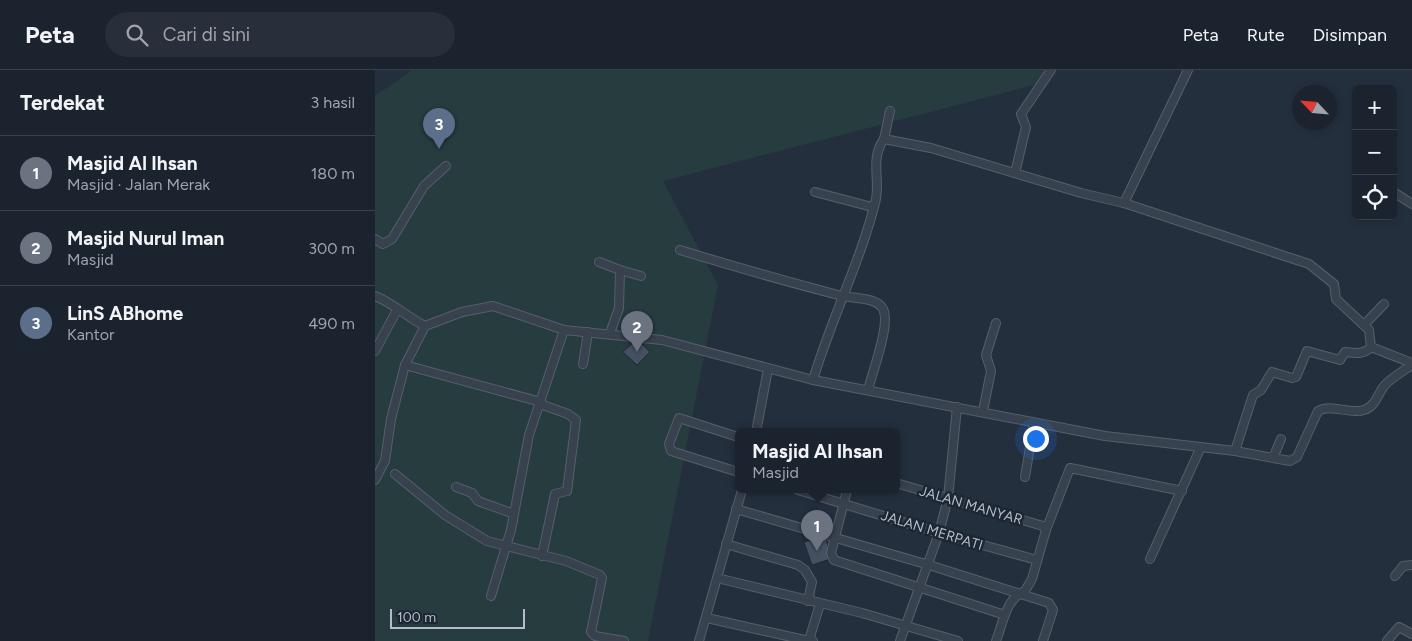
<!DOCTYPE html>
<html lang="id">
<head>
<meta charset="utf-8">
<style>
	body { margin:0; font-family:Figtree,sans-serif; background:#282f3a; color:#f1f3f6 }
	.controls { position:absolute; right:15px; top:15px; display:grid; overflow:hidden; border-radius:8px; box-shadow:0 2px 8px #0003 }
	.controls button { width:45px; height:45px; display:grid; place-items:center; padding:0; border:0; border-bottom:1px solid #39404a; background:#1b232e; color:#f1f3f6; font:25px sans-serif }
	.compass { position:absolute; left:917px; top:15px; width:45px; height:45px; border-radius:50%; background:#1b232e; box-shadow:0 2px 8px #0003; rotate:296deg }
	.scale { position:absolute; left:15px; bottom:12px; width:135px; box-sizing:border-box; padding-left:5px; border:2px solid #b4bcc9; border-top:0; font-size:14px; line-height:18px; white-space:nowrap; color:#b4bcc9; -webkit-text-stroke:4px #1d2633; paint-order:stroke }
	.you { position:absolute; left:660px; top:368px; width:18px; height:18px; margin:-12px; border:4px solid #fff; border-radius:50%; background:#1a73e8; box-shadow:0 0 0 8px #1a73e833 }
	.badge { display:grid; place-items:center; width:32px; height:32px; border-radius:50%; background:#0b8043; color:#fff; font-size:16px; font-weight:700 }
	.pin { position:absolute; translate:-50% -41px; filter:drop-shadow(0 1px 2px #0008) }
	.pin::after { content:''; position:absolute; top:26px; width:18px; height:15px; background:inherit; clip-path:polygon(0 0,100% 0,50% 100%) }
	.popup { position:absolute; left:360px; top:358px; width:165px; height:65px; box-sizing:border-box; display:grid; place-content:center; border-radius:8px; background:#1b232e; filter:drop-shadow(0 1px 4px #0005); font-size:16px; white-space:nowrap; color:#a0a4aa }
	.popup b { font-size:19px; color:#f1f3f6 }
	.popup::after { content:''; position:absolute; left:50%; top:100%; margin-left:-10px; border:10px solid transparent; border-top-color:#1b232e }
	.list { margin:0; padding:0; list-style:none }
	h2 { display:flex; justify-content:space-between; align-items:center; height:65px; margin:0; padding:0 20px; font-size:21px }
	h2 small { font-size:16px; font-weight:400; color:#a0a4aa }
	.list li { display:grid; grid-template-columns:32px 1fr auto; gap:15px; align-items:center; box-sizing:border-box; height:75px; padding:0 20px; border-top:1px solid #39404a }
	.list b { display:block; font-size:19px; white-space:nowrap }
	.list p { margin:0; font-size:16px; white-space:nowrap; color:#a0a4aa }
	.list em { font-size:16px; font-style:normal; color:#a0a4aa }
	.icon { flex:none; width:28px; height:28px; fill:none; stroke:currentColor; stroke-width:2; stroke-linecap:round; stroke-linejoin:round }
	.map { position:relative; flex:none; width:1037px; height:571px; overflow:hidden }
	header { display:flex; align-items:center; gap:30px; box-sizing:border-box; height:70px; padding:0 25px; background:#1b232e; border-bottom:1px solid #39404a }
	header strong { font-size:24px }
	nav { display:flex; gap:28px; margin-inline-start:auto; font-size:18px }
	.search { width:350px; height:45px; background:#282f3a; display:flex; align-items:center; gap:12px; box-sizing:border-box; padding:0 18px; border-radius:28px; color:#a0a4aa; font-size:19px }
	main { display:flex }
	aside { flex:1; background:#1b232e }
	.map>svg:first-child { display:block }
	.green { fill:#263c3f }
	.building { fill:#455162; stroke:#1f2835 }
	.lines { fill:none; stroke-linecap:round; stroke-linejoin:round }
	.minor-casing { stroke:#565f6c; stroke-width:10 }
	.minor { stroke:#38414e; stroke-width:8 }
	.labels { text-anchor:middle; stroke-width:5; stroke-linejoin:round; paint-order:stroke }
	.street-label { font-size:14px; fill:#b4bcc9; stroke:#1d2633 }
</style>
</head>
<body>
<header>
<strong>Peta</strong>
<div class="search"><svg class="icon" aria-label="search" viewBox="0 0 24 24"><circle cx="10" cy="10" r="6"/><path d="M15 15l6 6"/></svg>Cari di sini</div>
<nav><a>Peta</a><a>Rute</a><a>Disimpan</a></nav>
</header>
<main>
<aside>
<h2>Terdekat<small>3 hasil</small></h2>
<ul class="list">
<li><span class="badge" style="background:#6b7280">1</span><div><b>Masjid Al Ihsan</b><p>Masjid · Jalan Merak</p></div><em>180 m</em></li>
<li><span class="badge" style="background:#6b7280">2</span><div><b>Masjid Nurul Iman</b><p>Masjid</p></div><em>300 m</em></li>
<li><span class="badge" style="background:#5c6f8a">3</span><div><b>LinS ABhome</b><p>Kantor</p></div><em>490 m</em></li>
</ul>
</aside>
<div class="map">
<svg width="1037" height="571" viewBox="0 0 1037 571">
	<rect width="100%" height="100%" fill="#242f3e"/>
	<!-- green -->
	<path class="green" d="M37,0h632l-6,14 -375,97 55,104 -70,356h-273v-545z"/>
	<!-- building -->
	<g class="building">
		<path d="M262,269l13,13 -13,13 -14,-13z"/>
		<path d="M447,466l1,4 3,-1 3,11 -2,1 3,8 -18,6 -8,-23z"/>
	</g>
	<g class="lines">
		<!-- minor casing -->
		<g class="minor-casing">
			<g id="minor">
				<path d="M509,69l6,-28"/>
				<path d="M640,103l11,-46 -5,-13 30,-44"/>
				<path d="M440,122l57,15"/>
				<path d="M1020,123l17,11"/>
				<path d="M749,133l64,-133"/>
				<path d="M0,169l8,5 9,-5 32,-53 22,-20"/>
				<path d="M305,180c52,16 105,31 158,45 13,4 38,1 45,14 8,15 -11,64 -15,81"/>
				<path d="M224,192l21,8 -1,38 -9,25"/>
				<path d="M245,200l21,6"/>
				<path d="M0,226c18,7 32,21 50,30"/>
				<path d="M989,255l20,-21"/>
				<path d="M0,281l22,-41"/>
				<path d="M208,294l5,-32"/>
				<path d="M30,295l136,37"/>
				<path d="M438,310c18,-61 48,-119 63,-181 4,-20 -6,-41 8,-60l47,9 150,45 43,10 185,61 25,20 2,15 33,31 2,17 41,16"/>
				<path d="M165,334l28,10 8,6 -9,71 -12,3 -13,62"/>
				<path d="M608,341l8,-40 -5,-16 10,-32"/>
				<path d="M381,362l12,-63"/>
				<path d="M363,367l-59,-19 -10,26 2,7 67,21"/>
				<path d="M860,381l18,-56 8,-5 11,-18 20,6 4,-1 11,-26 33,9 5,-8c10,1 19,3 26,-5"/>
				<path d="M898,388l8,-19"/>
				<path d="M20,404l50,41 42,26 79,20 34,14 2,3 -11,54 4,4 29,5"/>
				<path d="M650,407l9,-54"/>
				<path d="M0,410l10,-19 6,-42 14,-54 20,-39 37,-14 31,-6 71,24 98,10 151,40 292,56 130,15 55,10 7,-4 21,-46c14,-8 31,4 46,-1 11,-3 14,-16 20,-24 7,-8 19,-15 28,-21"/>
				<path d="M521,413l147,43 3,4"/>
				<path d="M81,417l16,6 6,8 36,13"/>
				<path d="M367,420l-25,88 145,35 96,28"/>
				<path d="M423,420l141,43 98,27"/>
				<path d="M472,420l-16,63 3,7 171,55"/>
				<path d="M361,439l193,56 120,38 4,7 -10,31"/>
				<path d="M351,474l72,21 7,5 7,12 -4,19"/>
				<path d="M775,489l50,-110"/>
				<path d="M1020,506l8,-10 9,-1"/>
				<path d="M116,526l20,-66 18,-95 35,-105"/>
				<path d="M332,548l102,23"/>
				<path d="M324,571l18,-63"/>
				<path d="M438,571l-4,-1 11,-36"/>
				<path d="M525,571l39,-108 9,-35 9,-91"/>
				<path d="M621,571c7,-18 10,-43 29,-50l7,-12 14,-49 24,-62 112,23"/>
				<path d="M1012,571l12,-14 13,7"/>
			</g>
		</g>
		<!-- minor -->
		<use href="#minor" class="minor"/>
	</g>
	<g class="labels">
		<!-- street labels -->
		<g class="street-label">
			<text transform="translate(596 435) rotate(16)" y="5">JALAN MANYAR</text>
			<text transform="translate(557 460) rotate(17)" y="5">JALAN MERPATI</text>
		</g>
	</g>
</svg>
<div class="controls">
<button>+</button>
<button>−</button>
<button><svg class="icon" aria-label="locate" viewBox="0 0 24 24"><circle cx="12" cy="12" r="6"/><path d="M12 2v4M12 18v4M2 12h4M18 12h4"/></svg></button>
</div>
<svg class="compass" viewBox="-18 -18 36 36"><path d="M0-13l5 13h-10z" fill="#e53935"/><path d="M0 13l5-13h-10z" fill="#a0a4aa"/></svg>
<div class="scale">100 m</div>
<div class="you"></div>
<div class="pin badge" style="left:442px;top:481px;background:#6b7280">1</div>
<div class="popup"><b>Masjid Al Ihsan</b>Masjid</div>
<div class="pin badge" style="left:262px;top:282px;background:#6b7280">2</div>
<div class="pin badge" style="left:64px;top:79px;background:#5c6f8a">3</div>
</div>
</main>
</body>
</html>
